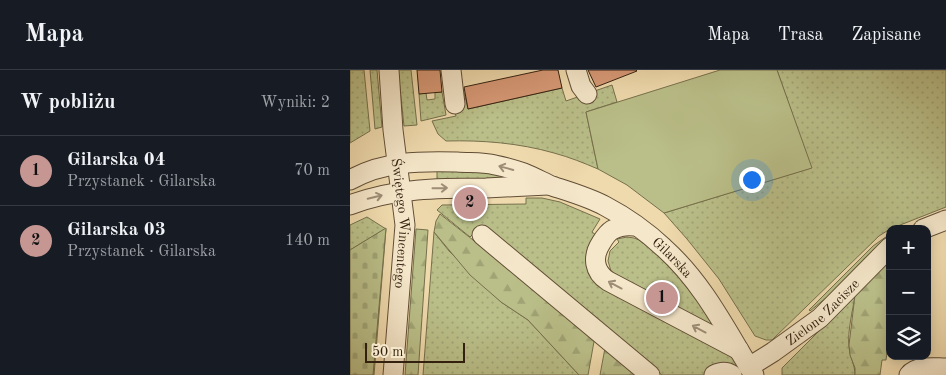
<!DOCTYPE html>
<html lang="pl">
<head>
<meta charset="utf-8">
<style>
	body { margin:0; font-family:"Old Standard TT",serif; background:#242831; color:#f1f3f6 }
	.controls { position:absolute; right:15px; bottom:15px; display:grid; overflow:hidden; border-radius:10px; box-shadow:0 2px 12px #0003 }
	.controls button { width:45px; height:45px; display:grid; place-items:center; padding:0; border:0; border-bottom:1px solid #363941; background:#171b24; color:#f1f3f6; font:25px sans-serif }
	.scale { position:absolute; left:15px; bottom:12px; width:100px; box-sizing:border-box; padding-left:5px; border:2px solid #33200f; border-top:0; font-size:14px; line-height:18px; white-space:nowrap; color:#33200f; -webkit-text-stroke:4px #f5e7ca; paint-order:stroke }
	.you { position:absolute; left:401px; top:109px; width:18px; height:18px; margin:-12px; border:4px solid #fff; border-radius:50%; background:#1a73e8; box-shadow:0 0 0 8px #1a73e833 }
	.badge { display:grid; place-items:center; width:32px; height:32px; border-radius:50%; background:#c59692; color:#111; font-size:16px; font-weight:700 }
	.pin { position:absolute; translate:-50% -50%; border:2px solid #fff; box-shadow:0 1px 5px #0006 }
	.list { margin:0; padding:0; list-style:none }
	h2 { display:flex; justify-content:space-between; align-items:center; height:65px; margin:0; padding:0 20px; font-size:21px }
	h2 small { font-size:16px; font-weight:400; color:#9ea1a6 }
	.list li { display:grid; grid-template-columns:32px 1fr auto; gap:15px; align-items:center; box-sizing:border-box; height:70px; padding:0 20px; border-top:1px solid #363941 }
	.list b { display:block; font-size:19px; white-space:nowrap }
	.list p { margin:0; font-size:16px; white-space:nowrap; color:#9ea1a6 }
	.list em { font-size:16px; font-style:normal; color:#9ea1a6 }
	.icon { flex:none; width:28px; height:28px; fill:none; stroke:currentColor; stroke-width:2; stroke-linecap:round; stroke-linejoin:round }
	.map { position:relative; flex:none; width:596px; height:305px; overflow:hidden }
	header { display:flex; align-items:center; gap:30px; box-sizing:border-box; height:70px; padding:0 25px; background:#171b24; border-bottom:1px solid #363941 }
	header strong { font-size:24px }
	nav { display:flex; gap:28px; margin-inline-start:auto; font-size:18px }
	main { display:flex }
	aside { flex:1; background:#171b24 }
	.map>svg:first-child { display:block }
	.grass { fill:url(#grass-dots); stroke:#76704c }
	.forest { fill:url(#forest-firs); stroke:#76704c }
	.cemetery { fill:url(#cemetery-stones); stroke:#76704c }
	.garden { fill:#babf89; stroke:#76704c }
	.building { fill:#d79976; stroke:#33200f }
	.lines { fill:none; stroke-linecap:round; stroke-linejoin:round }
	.minor-casing { stroke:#624e36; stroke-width:21 }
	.minor { stroke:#f5e7ca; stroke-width:19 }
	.oneway { stroke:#9e8d76 }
	.labels { text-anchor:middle; stroke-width:5; stroke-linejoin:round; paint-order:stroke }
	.street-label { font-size:14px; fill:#33200f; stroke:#f5e7ca }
</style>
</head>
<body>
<header>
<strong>Mapa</strong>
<nav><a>Mapa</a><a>Trasa</a><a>Zapisane</a></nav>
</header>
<main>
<aside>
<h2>W pobliżu<small>Wyniki: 2</small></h2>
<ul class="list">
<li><span class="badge">1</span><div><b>Gilarska 04</b><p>Przystanek · Gilarska</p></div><em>70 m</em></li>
<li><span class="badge">2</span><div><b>Gilarska 03</b><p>Przystanek · Gilarska</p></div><em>140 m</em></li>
</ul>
</aside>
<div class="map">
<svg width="596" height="305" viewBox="0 0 596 305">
	<defs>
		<pattern id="grass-dots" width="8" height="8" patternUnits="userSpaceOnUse" patternTransform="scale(1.25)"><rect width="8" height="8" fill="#babf89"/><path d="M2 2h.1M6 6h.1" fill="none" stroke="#a0a475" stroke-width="1.8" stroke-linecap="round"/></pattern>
		<pattern id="forest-firs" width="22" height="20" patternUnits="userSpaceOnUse" patternTransform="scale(1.25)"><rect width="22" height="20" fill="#babf89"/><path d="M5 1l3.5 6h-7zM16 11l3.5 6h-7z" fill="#a0a475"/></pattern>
		<pattern id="cemetery-stones" width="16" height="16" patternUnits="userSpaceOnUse" patternTransform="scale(1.25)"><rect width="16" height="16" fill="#babf89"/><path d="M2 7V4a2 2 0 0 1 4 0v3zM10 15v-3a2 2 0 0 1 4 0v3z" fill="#a0a475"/></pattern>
	</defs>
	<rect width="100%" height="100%" fill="#efdaad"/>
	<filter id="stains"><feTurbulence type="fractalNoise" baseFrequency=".004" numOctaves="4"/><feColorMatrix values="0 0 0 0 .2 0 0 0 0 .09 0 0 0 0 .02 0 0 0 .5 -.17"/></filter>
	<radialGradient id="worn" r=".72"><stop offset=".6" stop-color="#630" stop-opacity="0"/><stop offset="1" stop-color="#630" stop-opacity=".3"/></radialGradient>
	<!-- grass -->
	<g class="grass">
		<path d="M0,0h14l6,61 -20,12z"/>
		<path d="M20,0h7l5,57 -7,2z"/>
		<path d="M48,0h13l6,55 -13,1z"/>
		<path d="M427,0h169v137l-56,22 -11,7 -107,104h-6l-11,-4 -36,-57 -32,-40 -23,-26 147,-45z"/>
		<path d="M262,15l5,17 -31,10 12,57c-14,-6 -29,-12 -44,-16 -35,-10 -72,-13 -108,-12l-8,-7 -6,-13 24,-5 -1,-3 7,-2 -2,-23h3l5,21 94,-21 4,13z"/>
		<path d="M85,22h7l4,23 -25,6 -2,-27 7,-1 1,7 8,-1z"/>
		<path d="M87,98l35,1 35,8 -2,1 -68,2z"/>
		<path d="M176,128h16l18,4 40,17 -8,13 4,3 11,55 127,68 10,17h-82l-123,-100 -60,-47 -9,9 -33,-27 5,-5 84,-1z"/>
		<path d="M17,147l19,12 -12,146h-1l12,-146 -35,21v-25z"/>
		<path d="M84,162l15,19 52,51 27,18 51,55h-156z"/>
		<path d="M277,167l7,1 5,2c32,23 52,52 74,83l-3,2 -41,-21 3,-5 -13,-6 -2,4 -42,-23 -4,-3 -3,-10 2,-10 9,-9 -2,-3z"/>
		<path d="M505,225c-2,15 -8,37 -6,52 1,10 6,18 6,28h-73v-7z"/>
	</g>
	<!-- forest -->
	<g class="forest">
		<path d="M90,144l155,122 -7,39h-9l-51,-55 -27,-18 -31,-27 -36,-43 2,-11z"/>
		<path d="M66,159l12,1 -10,145h-13z"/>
		<path d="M540,191v70l-4,29h-4l-2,15h-25v-7l-5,-13 -1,-10 6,-50 26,-26z"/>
		<path d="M255,278l34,27h-39z"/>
	</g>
	<!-- cemetery -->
	<path class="cemetery" d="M36,158l-13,147h-23v-125z"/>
	<!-- garden -->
	<g class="garden">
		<path d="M370,0h57l35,98 -148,45 -37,-28 -29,-16 -12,-57z"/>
		<path d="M540,164v6l-58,53 -22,18 -1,-1 64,-64z"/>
	</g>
	<!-- building -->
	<g class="building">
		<path d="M67,0h23l2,22 -23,2z"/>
		<path d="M193,0h15l4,18 -94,21 -4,-22z"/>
		<path d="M238,0h48l1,1 -41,16z"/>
	</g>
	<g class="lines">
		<!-- minor casing -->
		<g class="minor-casing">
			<g id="minor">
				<path id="s1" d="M39,0l4,60 12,95 -12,150"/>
				<path d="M101,0l4,34"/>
				<path d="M226,0l5,16 6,8"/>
				<path id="s2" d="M0,110c34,-19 69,-19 107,-18 13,1 26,0 38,3 10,2 20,5 29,8 10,4 19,9 28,13 18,6 36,11 53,20 21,11 42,26 59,42 40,36 62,82 90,127"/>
				<path d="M0,135c44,-17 89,-17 136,-17 21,-1 41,-2 62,-3"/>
				<path d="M285,156c-8,-1 -16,0 -23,4 -5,3 -8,8 -11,13 -9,14 -7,29 7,38l131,69"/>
				<path d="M573,159l23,-9"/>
				<path d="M132,165l168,140"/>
				<path id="s3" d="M399,297l24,-15 47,-34 70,-71"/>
				<path d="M364,305c6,-3 12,-4 18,0"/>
				<path d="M559,305c8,-10 25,-7 37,-7"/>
			</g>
		</g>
		<!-- minor -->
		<use href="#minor" class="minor"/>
	</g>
	<!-- one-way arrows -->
	<defs><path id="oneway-shaft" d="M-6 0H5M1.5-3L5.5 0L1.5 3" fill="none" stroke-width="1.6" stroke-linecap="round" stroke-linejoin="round" transform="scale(1.25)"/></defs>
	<g class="oneway">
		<use href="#oneway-shaft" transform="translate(156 98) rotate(-165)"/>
		<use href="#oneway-shaft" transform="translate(90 118) rotate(-1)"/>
		<use href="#oneway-shaft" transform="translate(25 127) rotate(-13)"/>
		<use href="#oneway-shaft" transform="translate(265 215) rotate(-152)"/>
		<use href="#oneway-shaft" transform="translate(349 259) rotate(-152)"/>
	</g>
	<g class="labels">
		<!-- street labels -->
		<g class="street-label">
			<text dy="5" stroke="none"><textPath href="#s1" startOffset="154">Świętego Wincentego</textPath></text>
			<text dy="5" stroke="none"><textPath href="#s2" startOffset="351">Gilarska</textPath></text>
			<text dy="5" stroke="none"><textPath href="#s3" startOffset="92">Zielone Zacisze</textPath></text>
		</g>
	</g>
	<rect width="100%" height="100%" filter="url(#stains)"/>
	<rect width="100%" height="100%" fill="url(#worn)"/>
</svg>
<div class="controls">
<button>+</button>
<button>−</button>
<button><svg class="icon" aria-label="layers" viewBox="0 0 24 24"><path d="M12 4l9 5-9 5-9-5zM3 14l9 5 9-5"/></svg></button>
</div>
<div class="scale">50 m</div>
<div class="you"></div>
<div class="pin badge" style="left:312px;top:228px">1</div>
<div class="pin badge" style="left:120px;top:133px">2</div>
</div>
</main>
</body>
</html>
